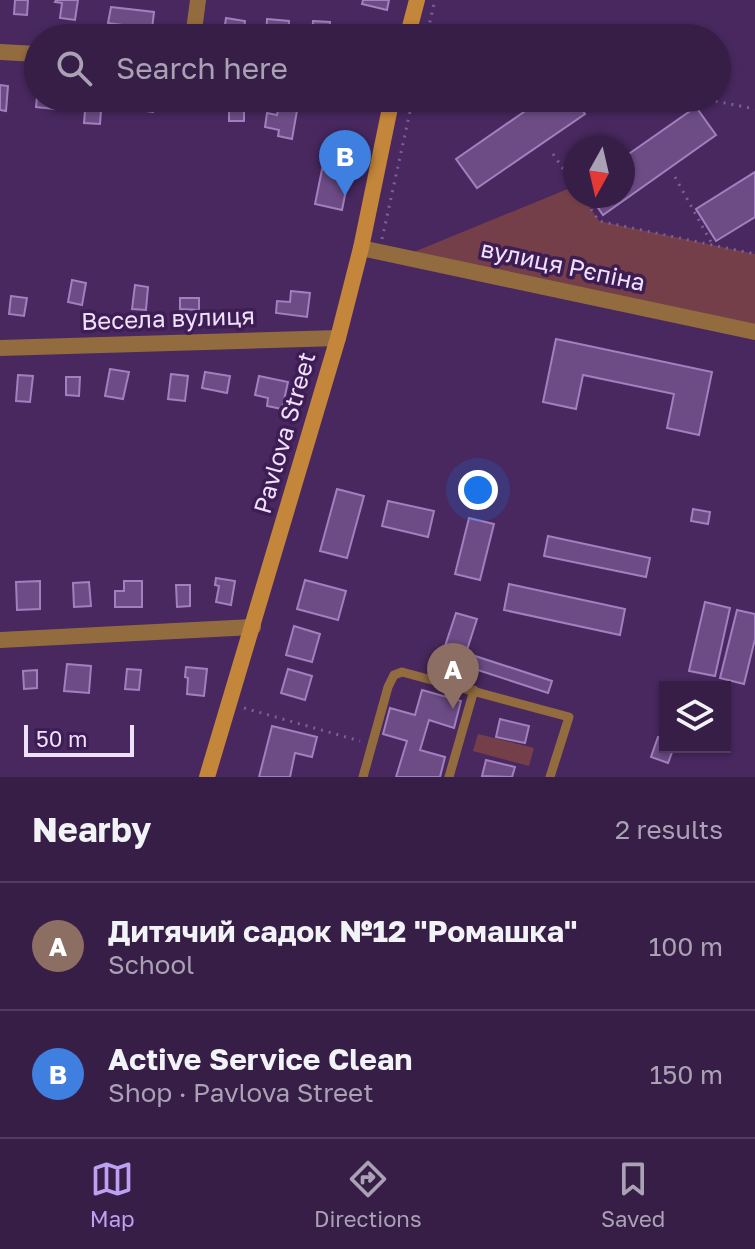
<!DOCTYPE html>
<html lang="en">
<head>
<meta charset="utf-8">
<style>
	body { margin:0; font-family:"Golos Text",sans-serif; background:#412b52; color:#f1f3f6 }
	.controls { position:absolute; right:24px; bottom:24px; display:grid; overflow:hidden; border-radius:0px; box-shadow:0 2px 6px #0004 }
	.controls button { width:72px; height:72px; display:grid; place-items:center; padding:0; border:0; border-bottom:2px solid #503c60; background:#361e47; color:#f1f3f6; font:40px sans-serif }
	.compass { position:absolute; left:563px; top:136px; width:72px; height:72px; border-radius:50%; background:#361e47; box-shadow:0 2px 6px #0004; rotate:188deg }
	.scale { position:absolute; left:24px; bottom:20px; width:110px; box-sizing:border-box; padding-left:8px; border:4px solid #efe1fc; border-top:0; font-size:22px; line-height:28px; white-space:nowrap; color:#efe1fc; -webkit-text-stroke:6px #3e1d54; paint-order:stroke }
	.you { position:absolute; left:478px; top:490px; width:28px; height:28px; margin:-20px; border:6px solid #fff; border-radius:50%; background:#1a73e8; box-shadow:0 0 0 12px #1a73e833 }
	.badge { display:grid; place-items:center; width:52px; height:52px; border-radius:50%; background:#bca0f2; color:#fff; font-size:26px; font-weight:700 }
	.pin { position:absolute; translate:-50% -66px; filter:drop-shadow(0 2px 4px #0008) }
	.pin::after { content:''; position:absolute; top:42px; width:28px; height:24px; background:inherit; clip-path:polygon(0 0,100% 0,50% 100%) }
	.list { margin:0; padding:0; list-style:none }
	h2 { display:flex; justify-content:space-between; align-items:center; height:104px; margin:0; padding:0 32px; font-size:34px }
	h2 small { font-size:26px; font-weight:400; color:#aaa2b4 }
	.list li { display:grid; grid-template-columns:52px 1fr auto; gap:24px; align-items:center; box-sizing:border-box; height:128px; padding:0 32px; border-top:2px solid #503c60 }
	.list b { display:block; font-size:30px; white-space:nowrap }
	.list p { margin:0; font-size:26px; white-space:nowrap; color:#aaa2b4 }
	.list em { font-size:26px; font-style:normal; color:#aaa2b4 }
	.icon { flex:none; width:44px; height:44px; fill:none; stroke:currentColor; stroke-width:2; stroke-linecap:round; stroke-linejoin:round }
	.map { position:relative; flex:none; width:755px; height:777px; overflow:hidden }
	.search { position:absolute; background:#361e47; box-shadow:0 2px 6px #0004; left:24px; right:24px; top:24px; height:88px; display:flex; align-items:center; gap:20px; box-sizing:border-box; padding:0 28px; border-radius:44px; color:#aaa2b4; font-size:30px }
	.sheet { height:360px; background:#361e47 }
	nav { display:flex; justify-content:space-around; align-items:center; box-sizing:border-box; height:112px; border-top:2px solid #503c60; background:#361e47; font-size:22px; color:#aaa2b4 }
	nav a { display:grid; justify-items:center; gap:4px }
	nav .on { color:#bca0f2 }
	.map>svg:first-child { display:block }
	.green { fill:#743f49 }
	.building { fill:#6d4c86; stroke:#a27fbe; stroke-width:2 }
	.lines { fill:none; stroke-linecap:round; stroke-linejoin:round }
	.path { stroke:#7b618f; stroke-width:3; stroke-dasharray:2 6; stroke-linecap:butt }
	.lane { stroke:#926c3f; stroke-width:9 }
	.street { stroke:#926c3f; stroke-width:16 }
	.secondary { stroke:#c3863a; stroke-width:16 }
	.labels { text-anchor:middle; stroke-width:7; stroke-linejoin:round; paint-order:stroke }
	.street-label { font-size:24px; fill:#efe1fc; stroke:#3e1d54 }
</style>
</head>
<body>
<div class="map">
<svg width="755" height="777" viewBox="0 0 755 777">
	<rect width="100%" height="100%" fill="#48285f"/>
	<!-- green -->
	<g class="green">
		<path d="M575,186v10h7l17,25 156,33v78l-351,-76z"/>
		<path d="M478,734l56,14 -5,18 -56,-15z"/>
	</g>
	<!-- building -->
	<g class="building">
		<path d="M15,0h13l-1,15 -13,-1z"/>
		<path d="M56,0h22l-3,20 -15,-2 2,-15 -7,-1z"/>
		<path d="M363,0h26l-2,10 -25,-6z"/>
		<path d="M111,7l43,5 -2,17 -44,-6z"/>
		<path d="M226,18l19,3 -2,17h-20z"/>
		<path d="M267,19l22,2 -1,17h-22z"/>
		<path d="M313,21l17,1 -1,16h-17z"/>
		<path d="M0,85l8,1 -2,25 -6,-1z"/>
		<path d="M38,87v11h17l-1,11 -18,-2z"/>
		<path d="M86,98h16l-2,26 -16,-1z"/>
		<path d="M131,98h24l-2,14 -24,-3z"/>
		<path d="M244,98v23h-15v-22z"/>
		<path d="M544,98h30l11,16 -108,74 -21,-29z"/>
		<path d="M280,101l18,4 -6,34 -14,-3 1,-6 -14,-3 2,-14 10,2z"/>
		<path d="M696,107l20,28 -113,80 -13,-19h33v-38z"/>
		<path d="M328,140l27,5 -13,65 -27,-6z"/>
		<path d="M755,172v45l-39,24 -20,-32z"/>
		<path d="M72,280l14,3 -4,22 -14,-3z"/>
		<path d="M135,285l13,2 -2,23 -14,-1z"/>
		<path d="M291,291l19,2 -3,24 -31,-4 1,-12 13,1z"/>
		<path d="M11,296l16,2 -3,18 -15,-2z"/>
		<path d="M180,298h19v12l-19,-1z"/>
		<path d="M556,339l156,33 -13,63 -32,-7 7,-34 -91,-19 -7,34 -33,-7z"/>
		<path d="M110,369l19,3 -6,27 -18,-3z"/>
		<path d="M205,372l25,4 -3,17 -25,-5z"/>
		<path d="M171,374l17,2 -3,25 -17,-2z"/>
		<path d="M18,375l15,1 -3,26 -14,-1z"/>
		<path d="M259,376l29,6 -6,27 -15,-3 1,-8 -13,-3z"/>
		<path d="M66,377h14l-1,19 -13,-1z"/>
		<path d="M337,489l27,7 -17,62 -27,-7z"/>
		<path d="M388,501l46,10 -6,26 -46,-11z"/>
		<path d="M693,509l17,3 -2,12 -17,-3z"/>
		<path d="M469,518l25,6 -14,56 -25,-6z"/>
		<path d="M548,536l102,22 -4,19 -102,-21z"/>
		<path d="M216,578l19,3 -4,24 -15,-3 3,-16 -4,-1z"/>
		<path d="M305,580l41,11 -8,29 -41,-11z"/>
		<path d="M40,581v28l-23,1 -1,-28z"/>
		<path d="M124,581h18v26h-27v-16h9z"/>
		<path d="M89,582l2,24 -17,1 -1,-24z"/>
		<path d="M509,584l116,25 -5,26 -116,-25z"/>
		<path d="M176,585h14v21l-13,1z"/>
		<path d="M705,602l25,6 -15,68 -26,-5z"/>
		<path d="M737,610l18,4v25l-11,45 -24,-6z"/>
		<path d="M456,613l21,6 -11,34 86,28 -4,12 -107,-35z"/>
		<path d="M294,626l26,8 -8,28 -26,-7z"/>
		<path d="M67,664l24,2 -2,27 -25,-2z"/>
		<path d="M186,667l21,2 -3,27 -17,-2 1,-16 -3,-1z"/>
		<path d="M127,669l14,1 -2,20 -14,-1z"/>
		<path d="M288,669l24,7 -7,24 -24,-7z"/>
		<path d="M37,670v18l-13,1 -1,-18z"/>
		<path d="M422,690l39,11 -7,27 -25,-8 -9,30 25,7 -5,20h-44l11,-36 -24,-7 7,-26 25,7z"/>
		<path d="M500,719l29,7 -4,17 -29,-6z"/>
		<path d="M272,726l45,11 -5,20 -17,-4 -5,24h-31z"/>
		<path d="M658,737l7,2v8h9l-6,16 -17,-6z"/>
		<path d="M486,760l29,7 -3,10 -30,-1z"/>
	</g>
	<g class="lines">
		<!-- path -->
		<g class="path">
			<path d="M426,38l9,-38"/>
			<path d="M700,98l55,11"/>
			<path d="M553,154l22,32"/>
			<path d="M675,177l37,67"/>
			<path d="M582,196l17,25 156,33"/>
			<path d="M382,239l31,-141"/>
			<path d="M244,708l116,33"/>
		</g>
		<!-- lane -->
		<g class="lane">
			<path d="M363,777l25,-90 6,-12 8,-3 167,45 -19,60"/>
			<path d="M449,777l25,-87"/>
		</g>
		<!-- street -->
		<g class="street">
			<path d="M193,38l5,-38"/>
			<path d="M0,52l38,2"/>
			<path d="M361,248l394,84"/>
			<path d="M0,348l338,-10"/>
			<path d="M0,640l253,-13"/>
		</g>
		<!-- secondary -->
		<g class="secondary">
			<path d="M407,38l10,-38"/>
			<path d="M207,777l131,-439 23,-90 31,-150"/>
		</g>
	</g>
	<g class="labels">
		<!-- street labels -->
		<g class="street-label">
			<text transform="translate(563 266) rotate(12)" y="8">вулиця Рєпіна</text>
			<text transform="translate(168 319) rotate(-2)" y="8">Весела вулиця</text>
			<text transform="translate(285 433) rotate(-74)" y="8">Pavlova Street</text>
		</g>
	</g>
</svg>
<div class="controls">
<button><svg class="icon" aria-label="layers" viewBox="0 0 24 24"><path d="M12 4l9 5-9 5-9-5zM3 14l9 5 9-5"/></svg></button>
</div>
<svg class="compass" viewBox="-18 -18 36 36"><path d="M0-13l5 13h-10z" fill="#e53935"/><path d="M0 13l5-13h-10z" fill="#aaa2b4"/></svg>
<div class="scale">50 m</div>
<div class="you"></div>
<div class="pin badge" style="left:453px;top:709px;background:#8d6e63">A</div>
<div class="pin badge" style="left:345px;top:196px;background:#3f7fe0">B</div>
<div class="search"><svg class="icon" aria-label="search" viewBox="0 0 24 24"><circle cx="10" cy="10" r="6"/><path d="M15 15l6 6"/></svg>Search here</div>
</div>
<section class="sheet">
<h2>Nearby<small>2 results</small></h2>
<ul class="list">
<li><span class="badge" style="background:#8d6e63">A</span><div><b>Дитячий садок №12 &quot;Ромашка&quot;</b><p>School</p></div><em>100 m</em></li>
<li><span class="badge" style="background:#3f7fe0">B</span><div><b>Active Service Clean</b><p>Shop · Pavlova Street</p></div><em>150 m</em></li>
</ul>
</section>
<nav>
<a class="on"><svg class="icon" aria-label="map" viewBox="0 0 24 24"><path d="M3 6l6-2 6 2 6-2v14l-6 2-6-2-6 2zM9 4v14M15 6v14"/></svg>Map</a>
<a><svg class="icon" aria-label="directions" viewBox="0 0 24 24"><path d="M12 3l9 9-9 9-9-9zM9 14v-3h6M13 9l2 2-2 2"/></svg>Directions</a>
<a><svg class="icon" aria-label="saved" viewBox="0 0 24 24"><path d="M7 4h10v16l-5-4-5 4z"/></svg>Saved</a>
</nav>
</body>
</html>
